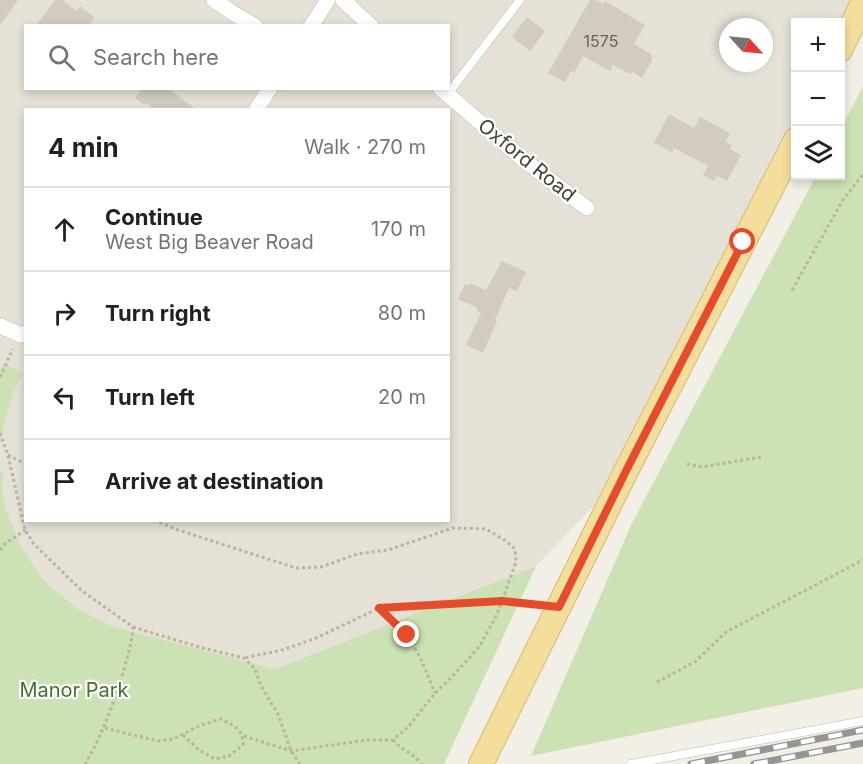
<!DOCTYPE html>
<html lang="en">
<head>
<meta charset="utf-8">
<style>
	body { margin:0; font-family:Inter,sans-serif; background:#f2f2f2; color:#202124 }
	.controls { position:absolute; right:18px; top:18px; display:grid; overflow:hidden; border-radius:0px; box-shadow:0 3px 9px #0003 }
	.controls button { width:54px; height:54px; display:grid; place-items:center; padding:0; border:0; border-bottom:2px solid #e0e0e0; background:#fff; color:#202124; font:30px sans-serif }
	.compass { position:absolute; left:719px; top:18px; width:54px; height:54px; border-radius:50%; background:#fff; box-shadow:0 3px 9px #0003; rotate:117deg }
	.stop { position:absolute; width:18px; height:18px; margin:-14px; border:4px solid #e54c2b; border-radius:50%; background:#fff }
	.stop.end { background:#e54c2b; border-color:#fff; box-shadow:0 2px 6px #0008 }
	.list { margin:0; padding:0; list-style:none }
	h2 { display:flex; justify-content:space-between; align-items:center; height:78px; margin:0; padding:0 24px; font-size:26px }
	h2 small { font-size:20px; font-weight:400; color:#757577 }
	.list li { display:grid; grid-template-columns:39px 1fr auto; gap:18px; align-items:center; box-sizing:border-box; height:84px; padding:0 24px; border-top:2px solid #e0e0e0 }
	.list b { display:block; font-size:22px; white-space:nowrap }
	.list p { margin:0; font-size:20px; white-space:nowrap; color:#757577 }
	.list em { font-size:20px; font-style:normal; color:#757577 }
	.icon { flex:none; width:33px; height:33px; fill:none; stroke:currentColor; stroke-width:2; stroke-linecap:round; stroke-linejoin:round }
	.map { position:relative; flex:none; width:863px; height:764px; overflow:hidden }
	.search { position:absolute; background:#fff; box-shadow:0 3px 9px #0003; left:24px; top:24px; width:426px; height:66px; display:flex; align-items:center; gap:15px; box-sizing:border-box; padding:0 21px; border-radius:0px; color:#757577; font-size:22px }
	.panel { position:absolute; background:#fff; box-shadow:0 3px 9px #0003; left:24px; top:108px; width:426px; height:414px; border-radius:0px }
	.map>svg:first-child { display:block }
	.residential { fill:#e5e1d6; fill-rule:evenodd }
	.green { fill:#cce2b4 }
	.building { fill:#d2cbbe }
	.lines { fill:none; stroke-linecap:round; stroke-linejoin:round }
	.service-casing { stroke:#bfb9ae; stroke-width:9 }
	.minor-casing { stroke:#bfb9ae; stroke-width:16 }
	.primary-casing { stroke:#d8bb6f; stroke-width:26 }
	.path { stroke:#bdb29d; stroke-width:3; stroke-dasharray:3 3; stroke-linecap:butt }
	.service { stroke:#fff; stroke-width:8 }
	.minor { stroke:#fff; stroke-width:15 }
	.primary { stroke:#f4de9e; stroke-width:24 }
	.rail-casing { stroke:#959595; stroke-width:7 }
	.rail { stroke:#fff; stroke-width:4.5; stroke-dasharray:14; stroke-linecap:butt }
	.route { stroke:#e54c2b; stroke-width:8 }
	.labels { text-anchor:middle; stroke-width:4.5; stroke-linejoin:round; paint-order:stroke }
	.number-label { font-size:16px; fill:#686259 }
	.street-label { font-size:20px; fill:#443f37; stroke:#fff }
	.park-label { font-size:20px; fill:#477030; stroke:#fff }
</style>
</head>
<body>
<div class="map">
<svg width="863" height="764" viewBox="0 0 863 764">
	<rect width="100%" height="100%" fill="#f2efe7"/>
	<!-- residential -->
	<path class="residential" d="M0,0h858l-18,22h-44l-1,101 -97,193 -94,179 -68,71 -261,103 -163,-43 -33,-16 -25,-21 -12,-12 -11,-15 -11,-17 -7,-16 -7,-19 -4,-19 2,-18 -4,-1v-24l2,-20 5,-19 16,-36 -19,-9 -4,7zM26,26h422v62h-422zM728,27h36v36h-36zM26,110h422v410h-422z"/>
	<!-- green -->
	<g class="green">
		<path d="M863,86v602l-332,68 101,-233 184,-347h24l1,-47z"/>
		<path d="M4,363l19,10c-12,24 -20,48 -23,75v-77z"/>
		<path d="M0,472h4l-2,19 4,19 14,35 11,17 11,15 12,12 25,21 33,16 163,43 261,-103 -92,198h-444z"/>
	</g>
	<!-- building -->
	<g class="building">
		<path d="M0,0h18l-18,25z"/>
		<path d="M55,0h7l14,11 4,-5 15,12 -6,8h-53z"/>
		<path d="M590,0h5l8,4 2,-3 40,24 -11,19 17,10 1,6 -10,18 -10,-6 -2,2 -17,-9 -3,6 -27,-15 -9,17 -3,-2 -6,11 -17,-9z"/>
		<path d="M527,17l18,14 -15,20 -18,-14z"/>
		<path d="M142,88h26l29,22h-42l-9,-7 -1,2 -10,-7z"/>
		<path d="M669,114l25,14 6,-11 30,16 -5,9 7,3 -2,4 11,6 -14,26 -10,-5 -3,5 -11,-6 5,-9 -34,-18 -2,4 -18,-9z"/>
		<path d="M502,261l24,11 -9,19 -8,-3 -14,32 2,1 -14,32 -17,-8 15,-32 -5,-2 2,-3 -20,-9 7,-15 4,2 1,-3 16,7z"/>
	</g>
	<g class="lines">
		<!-- service casing -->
		<g class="service-casing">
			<g id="service">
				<path d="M447,95l73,-95"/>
				<path d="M631,764l232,-43"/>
			</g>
		</g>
		<!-- minor casing -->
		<g class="minor-casing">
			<g id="minor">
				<path d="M214,0l19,13 22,13"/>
				<path d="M343,0l28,26"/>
				<path d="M311,26l17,-26"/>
				<path d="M440,88l85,73 62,47"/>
				<path d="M256,110l14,-22"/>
				<path d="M0,326l21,9 5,-2"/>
			</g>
		</g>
		<!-- primary casing -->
		<g class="primary-casing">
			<g id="primary">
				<path d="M840,50l23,-47"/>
				<path d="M481,764l146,-295 169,-329"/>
			</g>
		</g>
		<!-- path -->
		<g class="path">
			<path d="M792,290l51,-90 20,-26"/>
			<path d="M0,377l13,-28"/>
			<path d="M0,433l8,22 17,75 9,14 48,47 51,36c-1,16 -6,30 -10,46 -11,34 -20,60 -38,91"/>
			<path d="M8,455l18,9"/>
			<path d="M687,464l15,3 59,-10"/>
			<path d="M154,520l24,10 118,38 25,-1 36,-13 31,-4 65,-22 33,1 20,12 9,8 1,13 -14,39 37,4"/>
			<path d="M0,550l5,-6 20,-14"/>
			<path d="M379,608l28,27 14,24 14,34"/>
			<path d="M133,627l66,20 45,11 11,11 6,17 17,28 13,37 9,13"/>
			<path d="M657,682l39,-21 30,-29 137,-72"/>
			<path d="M105,728l53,13 15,-2 28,-14 20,-6c12,6 23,11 22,26l-14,11 -14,3 -16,-9 -16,-15"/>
			<path d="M244,736l47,15 76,-11h26l16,-14 26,-33 16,-15 29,-32 16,-30 6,-15 -123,7 -65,31 -32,11 -38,8"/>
			<path d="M393,740c8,10 21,13 28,24"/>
		</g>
		<!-- service -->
		<use href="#service" class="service"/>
		<!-- minor -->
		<use href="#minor" class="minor"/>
		<!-- primary -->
		<use href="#primary" class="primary"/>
		<!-- rail casing -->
		<g class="rail-casing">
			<g id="rail">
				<path d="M691,764l172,-34"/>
				<path d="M754,764l109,-21"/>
			</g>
		</g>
		<!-- rail -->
		<use href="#rail" class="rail"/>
	</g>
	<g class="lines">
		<!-- route -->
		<path class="route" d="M407,635l-28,-27 123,-7 57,6 68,-138 116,-227"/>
	</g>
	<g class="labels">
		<!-- number labels -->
		<g class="number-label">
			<text x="601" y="47">1575</text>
		</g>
		<!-- street labels -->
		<g class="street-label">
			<text transform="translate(527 160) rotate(39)" y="7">Oxford Road</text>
		</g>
		<!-- park labels -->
		<g class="park-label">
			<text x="74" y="697">Manor Park</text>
		</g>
	</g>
</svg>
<div class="controls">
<button>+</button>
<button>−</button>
<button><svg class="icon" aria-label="layers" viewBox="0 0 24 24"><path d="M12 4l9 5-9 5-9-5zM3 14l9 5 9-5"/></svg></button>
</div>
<svg class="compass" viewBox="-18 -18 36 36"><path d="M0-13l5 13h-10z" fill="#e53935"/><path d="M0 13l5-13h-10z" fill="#757577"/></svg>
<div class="stop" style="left:743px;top:242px"></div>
<div class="stop end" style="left:407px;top:635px"></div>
<div class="search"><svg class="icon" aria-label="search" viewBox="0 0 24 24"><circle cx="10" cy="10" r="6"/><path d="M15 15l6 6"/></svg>Search here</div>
<section class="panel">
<h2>4 min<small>Walk · 270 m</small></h2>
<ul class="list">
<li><svg class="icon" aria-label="ahead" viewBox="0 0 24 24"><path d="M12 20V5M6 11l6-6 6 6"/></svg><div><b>Continue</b><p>West Big Beaver Road</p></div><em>170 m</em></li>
<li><svg class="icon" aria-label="right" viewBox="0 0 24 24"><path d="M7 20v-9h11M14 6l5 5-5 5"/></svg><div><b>Turn right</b></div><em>80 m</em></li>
<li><svg class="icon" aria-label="left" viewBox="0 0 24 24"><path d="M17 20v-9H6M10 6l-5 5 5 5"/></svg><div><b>Turn left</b></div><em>20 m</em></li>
<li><svg class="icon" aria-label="arrive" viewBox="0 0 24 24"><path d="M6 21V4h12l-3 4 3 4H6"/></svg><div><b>Arrive at destination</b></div></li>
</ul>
</section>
</div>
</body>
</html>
